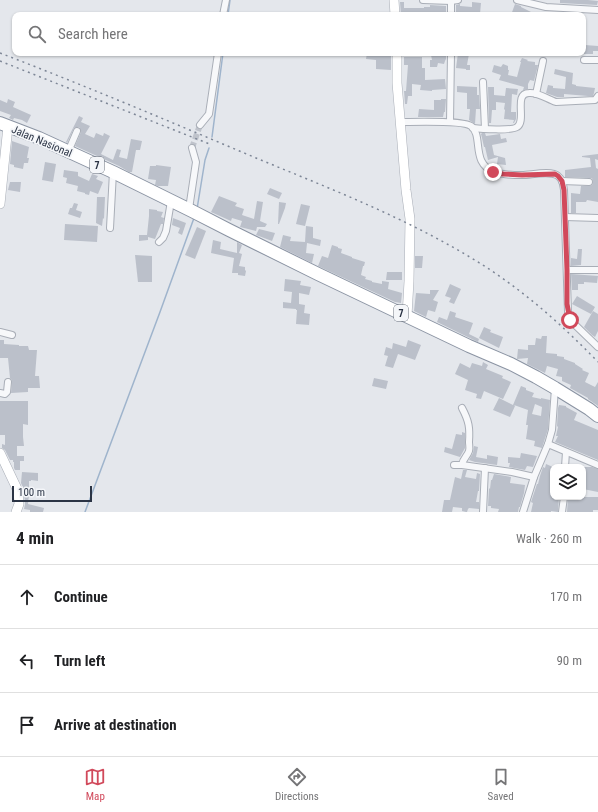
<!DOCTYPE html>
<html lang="en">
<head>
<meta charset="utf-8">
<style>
	body { margin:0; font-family:"Roboto Condensed",sans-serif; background:#f6f6f6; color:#202124 }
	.controls { position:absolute; right:12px; bottom:12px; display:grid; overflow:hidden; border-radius:8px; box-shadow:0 1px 3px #0004 }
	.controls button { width:36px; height:36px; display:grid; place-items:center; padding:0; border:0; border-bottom:1px solid #e0e0e0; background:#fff; color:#202124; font:20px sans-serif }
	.scale { position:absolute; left:12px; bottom:10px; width:80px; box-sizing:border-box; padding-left:4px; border:2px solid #2b3445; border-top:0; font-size:11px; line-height:14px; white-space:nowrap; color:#2b3445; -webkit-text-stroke:3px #f4f6f9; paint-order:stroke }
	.stop { position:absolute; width:12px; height:12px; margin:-9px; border:3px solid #d1495b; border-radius:50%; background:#fff }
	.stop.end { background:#d1495b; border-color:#fff; box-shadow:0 1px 4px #0008 }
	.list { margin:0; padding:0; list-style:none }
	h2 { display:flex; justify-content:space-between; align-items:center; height:52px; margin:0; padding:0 16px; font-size:17px }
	h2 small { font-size:13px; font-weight:400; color:#757577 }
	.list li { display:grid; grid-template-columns:26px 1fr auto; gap:12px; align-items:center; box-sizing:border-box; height:64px; padding:0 16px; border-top:1px solid #e0e0e0 }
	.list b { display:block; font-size:15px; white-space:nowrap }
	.list em { font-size:13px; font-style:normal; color:#757577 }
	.icon { flex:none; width:22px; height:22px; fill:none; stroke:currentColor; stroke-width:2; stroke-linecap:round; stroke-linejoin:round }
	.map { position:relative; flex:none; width:598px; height:512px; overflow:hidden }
	.search { position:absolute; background:#fff; box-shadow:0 1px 3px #0004; left:12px; right:12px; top:12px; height:44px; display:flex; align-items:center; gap:10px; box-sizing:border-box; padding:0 14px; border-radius:8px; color:#757577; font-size:15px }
	.sheet { height:244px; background:#fff }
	nav { display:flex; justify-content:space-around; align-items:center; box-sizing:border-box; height:56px; border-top:1px solid #e0e0e0; background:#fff; font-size:11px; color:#757577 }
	nav a { display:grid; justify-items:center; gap:2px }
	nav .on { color:#d1495b }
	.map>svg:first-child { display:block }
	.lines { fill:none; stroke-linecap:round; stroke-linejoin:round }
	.stream { stroke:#9fb4cc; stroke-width:1.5 }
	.building { fill:#bbc0ca; fill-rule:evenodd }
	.street-tunnel { stroke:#bfc3cb; stroke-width:6; stroke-dasharray:6 3; stroke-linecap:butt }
	.street-casing { stroke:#a9aeb7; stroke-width:8 }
	.secondary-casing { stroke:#a9aeb7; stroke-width:10 }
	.highway-casing { stroke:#8b94a3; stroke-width:14 }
	.street { stroke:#f7f8fa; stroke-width:6 }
	.secondary { stroke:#fff; stroke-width:9 }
	.highway { stroke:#fff; stroke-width:12 }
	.rail { stroke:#7d8696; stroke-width:1.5; stroke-dasharray:2 4; stroke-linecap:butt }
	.route { stroke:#d1495b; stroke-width:5 }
	.labels { text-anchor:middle; stroke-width:3.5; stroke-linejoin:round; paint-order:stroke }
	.shield { fill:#f4f6f9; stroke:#676e7b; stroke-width:1 }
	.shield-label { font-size:10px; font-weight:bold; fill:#2b3445 }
	.street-label { font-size:11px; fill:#2b3445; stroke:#f4f6f9 }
</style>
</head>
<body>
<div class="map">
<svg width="598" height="512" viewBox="0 0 598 512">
	<rect width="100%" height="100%" fill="#e4e7ec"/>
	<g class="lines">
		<!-- stream -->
		<g class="stream">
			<path d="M228,15l2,-15"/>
			<path d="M212,137l11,-84"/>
			<path d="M197,209l8,-49 4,-12"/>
			<path d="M85,512l75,-200 34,-94"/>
		</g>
	</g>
	<!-- building -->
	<g class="building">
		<path d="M560,0h28l10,1 -1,4 -37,-2z"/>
		<path d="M400,2h4v6h20v-1h6v-2l16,1v9h-45z"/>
		<path d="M472,2l9,1 -1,11h-12v-1h-12v-8l4,-1v2l12,1z"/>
		<path d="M515,4l6,2v1l16,8h-26z"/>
		<path d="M585,45l13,1v5h-5v3h-10v-8z"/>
		<path d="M367,53h24v17l-15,-1v-9l-10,-1z"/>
		<path d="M440,53h6v6l-1,2 -1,3 -6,-1 -1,4h-7v-7h2l-1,-5h9z"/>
		<path d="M458,53l11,1 -2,11h3v5h-4v-1l-10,-1z"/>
		<path d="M404,57h18v11h3v12l20,-1 1,10 -14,1v1l-12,-1 1,-5 -9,-1v12h-4l-1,8h-2l-1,-13h2l2,-26h-4z"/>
		<path d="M522,58l6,2 -1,1 8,1v3h3l-4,16 -4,-1 -2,4v5l-5,1 1,-3 -25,-7 2,-5 -9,-3 2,-7 7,2 2,-3 5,2v4h1l-1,5 9,2 4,-15h-1z"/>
		<path d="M555,69l18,4 -1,11 4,1v1l19,2 -1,5 -1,3h-5l-24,-2v3h-7l-11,-4 2,-8 5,1v2l12,1 1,-12 -12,-3z"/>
		<path d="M457,86l20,1v8h2l1,14h-4l-1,15 -6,-4 1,-11h-3v-16l-10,-1z"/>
		<path d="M488,87h6v8l11,1 1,-8 12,1 -1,6 -5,-1 -1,18h5v7l-2,4h-1l1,-3 -10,-1 1,-9 -1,-1 1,-6 -9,-1v8h-4l-1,13h-2z"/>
		<path d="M8,99l7,3 -2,5 18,8 -4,8 -5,-3 -8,-2 -1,2 -4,-2 2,-3 -11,-4v-11l7,3z"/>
		<path d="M441,99h5l-1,13h-1l-1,5h-25l1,-8 15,1v-10h7z"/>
		<path d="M79,116l4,2 -2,4 9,4 -5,8 9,4 2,-5 7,3 1,-3 6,3 -9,18 12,6 4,-11 4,1 -2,7 8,2 4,-20 11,2 -2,9h-4l-4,22h-3l-10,-6 -44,-20 6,-14v-2l-2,-3h-3l-2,1 -7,15 -1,-1z"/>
		<path d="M482,133h3l1,3 14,-2 1,5 5,-1 1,4 -15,3 2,10 11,3 1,7 -9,-1 1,-7 -10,3 -3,-13h-1l-2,-9 -1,-4z"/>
		<path d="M12,141l17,6 -2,11h2l-1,5h-4l-1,6 -9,-2v-2l-4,-1z"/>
		<path d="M598,154v6l-3,-1 1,9 2,1v33l-11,-2 -1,2h-10v11h-5v-20l9,1 1,-8h10l2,-2v-2l-1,-4h-3l-24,-1v-7l26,-3 -1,-9 -8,-1v-1z"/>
		<path d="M45,162l11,2 -3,18 -11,-2z"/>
		<path d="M156,165l15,2 -3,19h-10l-3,-1 1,-5 -8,-1 2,-13h6z"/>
		<path d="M64,170l14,2v4l11,5 3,-7 6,2 -2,3 7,3 -5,12 -8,-3 -1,4 -4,-1v-1l-8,-2 1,-5 -12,-3 1,-5 -4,-1z"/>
		<path d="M10,182h11l-1,10 -12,-2z"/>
		<path d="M270,188l12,5 -3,6 -12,-5z"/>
		<path d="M219,196l18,7 -2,3 9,3 -2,6 12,4 3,-18 6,1 -3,19 7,3 -2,3h-8l-1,4 -16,-4 2,-6 -10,-3 -1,3 -20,-9z"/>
		<path d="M97,197h8l-1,22 -1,-1 -1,8 -6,-3z"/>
		<path d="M279,202l7,1 -1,5 -6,16h-1z"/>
		<path d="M74,203l4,1 -2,6 6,2 -2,6 -12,-4 2,-6h2z"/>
		<path d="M301,204l9,2 -5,20 -9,-2z"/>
		<path d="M149,209l8,1v1l6,1 -2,5 3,1 -1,6h-2l-6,15 -7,-2v3l-9,1v-6h8l2,-19z"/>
		<path d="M173,218l13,5 -4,12 -4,-2 2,-5 -8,-3z"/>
		<path d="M65,224l33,2 -1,16 -33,-2z"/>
		<path d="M306,226l7,1v11l8,2 -1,6 -13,-3 -1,10 8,1 -2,9 -32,-16 3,-12 8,2 -1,4 15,1z"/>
		<path d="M197,227l9,4 -11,28 -10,-4z"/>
		<path d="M259,229l16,4 -3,8 -16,-6z"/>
		<path d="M213,240l8,2 -1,7 17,4v-11l5,3 -3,8 3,1 -3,12 6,1v3l1,1 -1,5 -7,-1v-2h-6l2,-15 -23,-5z"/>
		<path d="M332,245l6,2v1l4,1 -1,4 11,4v1l13,4 -1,4h-1l-2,9 5,2 -1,2 7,2v1l10,2v-3l7,1 -1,7 14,4 -1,10 -6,-1 -77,-36 4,-10 6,2z"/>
		<path d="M578,249h4l-1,16 -10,1v-8l6,1z"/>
		<path d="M135,255l17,1v26h-14z"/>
		<path d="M415,256h8l-1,12h-7z"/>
		<path d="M387,272h15v8h-16z"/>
		<path d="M571,274l27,2 -1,7 -13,-1v2h-6v6h-6z"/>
		<path d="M285,279l16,2 -1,4 11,2 -2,8 -10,-2v11l6,1 -1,8 6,1 -1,11 -13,-1 1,-14h-1v-1l-13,-1v-6l8,1 1,-11 -8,-1z"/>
		<path d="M450,284l11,5 -7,15 -5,-2 2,-4 -6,-2z"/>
		<path d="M430,290h9l-6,10 5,2 -3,10 -7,-2 -2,7 -12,-6 2,-18 14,1z"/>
		<path d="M577,296l18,11 -4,7 -19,-10z"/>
		<path d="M450,311l6,2 -1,4 18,6 -4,11 10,5 -1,3 -41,-20 2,-5 8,3z"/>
		<path d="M593,311l5,3v17l-3,6 -3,-2 -8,-8z"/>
		<path d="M484,327l7,3 -1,2 13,5 -4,11 -20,-10z"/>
		<path d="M542,336h5l-1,17 11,1v2l7,1v2l11,4v1l8,5 -1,1 7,3 -4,9 10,5 3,-5v24l-10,-7v-1l-18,-10 1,-3 -9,-4v-4l-6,-1 2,-7 -11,-3 -2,7 -18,-9 1,-6 -11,1 1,-10 10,1v-5h7l1,-7 5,1z"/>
		<path d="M0,340h4v4l15,1v1h9l1,4h8l-2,26h4l1,12h-12v4l-17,1 1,-11v-2l-2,-2 -2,-20h-8z"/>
		<path d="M408,340l13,5 -6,15 -17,-6 -5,14 -8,-2 3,-10 -4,-1 2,-8 6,2 1,-6 13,4z"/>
		<path d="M483,362l5,3 -2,4 17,7 -1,2 9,4 -8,17 -19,-8 -3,8 -5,-1 1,-4 -12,-4 3,-10 -13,-6 5,-11 10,5 2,-5 10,3z"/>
		<path d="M374,378l14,3 -2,8 -14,-3z"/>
		<path d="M521,386l5,2v2l8,3 -2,4 9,2v-1l9,2 -2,29 -6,19 -8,-2 1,-5 -9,-2 2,-14h-2l2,-15 -14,-5 1,1 -5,11 -17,-7 6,-12 14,7zM535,404l7,3 -1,9 -9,-2z"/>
		<path d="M0,401h28v24l-5,-1v13l1,9h-7v10h7v5h-4v9h-5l-1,-2v-6h-1v-2h-3l-5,-10 -3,-2v-4l3,1v-10h-5z"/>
		<path d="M559,405l7,1v1l11,6 -3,7 24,10v30l-43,-18 3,-6h-2l2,-9 -1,-1 1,-18z"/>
		<path d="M462,432l3,1v15l-5,9 -16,-5 1,-5 7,2 4,-15 6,1z"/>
		<path d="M474,446l4,1 -2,10 11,2v-4l11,2 -1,8 -22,-3 -6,-2 4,-7z"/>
		<path d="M521,453l16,3 -4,11 -6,-1 -2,4 -16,-3 1,-4h-2v-6l12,1z"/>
		<path d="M546,464l7,3v30h6l-1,15 -7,-1v1h-20l2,-9 -2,-1 6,-18h1l2,-8 3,-9 2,1z"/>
		<path d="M584,467h8l6,2v23l-15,-3z"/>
		<path d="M463,470h4l-2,7 11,2 1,-6 3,1 -1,17h-1l-2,11h3v7l-10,-1 -1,1 -1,3h-1l-4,-1v-3l-9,-1 -1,5h-10l2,-12h6l5,-23 6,2z"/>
		<path d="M22,472l16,1v8l-7,-1v1h-2v13l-1,10 16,4 -1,4h-13v-2l-6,-1 1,-5 -1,-14 -3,-7z"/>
		<path d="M494,474l17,3 -1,6 15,2 -1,8 -4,14h-1l-1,5h-20l1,-3 -8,-1v-2h-3l1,-18 1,1 1,-9h1z"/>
		<path d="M568,497h30v13h-5v2h-26z"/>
	</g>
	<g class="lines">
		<!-- street-tunnel -->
		<path class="street-tunnel" d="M192,148l8,-23"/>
		<!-- street casing -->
		<g class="street-casing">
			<g id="street">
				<path d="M423,0l28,1 7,-1"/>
				<path d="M517,0l29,7 52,3"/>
				<path d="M223,15l3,-15"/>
				<path d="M451,15v-15"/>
				<path d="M584,60h14"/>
				<path d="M483,82l2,47"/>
				<path d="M536,94l7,-33"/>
				<path d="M400,122c13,0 63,-2 71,4 13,10 -1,38 24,46 8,3 18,3 27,3 9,0 29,-5 36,1 5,4 5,8 6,14l4,122 2,8 28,27"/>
				<path d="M450,122l1,-69"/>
				<path d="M200,125l9,-11 9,-61"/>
				<path d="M473,128c8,1 39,3 44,-1 10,-6 -4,-34 12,-34 9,-1 18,6 27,9l39,-2 3,-4"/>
				<path d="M68,152l9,-21"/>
				<path d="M562,181l27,1"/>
				<path d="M189,209l7,-47 -4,-14"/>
				<path d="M565,217l33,1"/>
				<path d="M110,228l3,-56"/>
				<path d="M159,242l4,-4 3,-7 5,-30"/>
				<path d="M567,270h31"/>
				<path d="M0,332l12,3"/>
				<path d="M0,393l5,1 2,-2 1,-10"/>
				<path d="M462,408c7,13 8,20 7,34 0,3 1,6 0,9 -2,6 -6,7 -7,14"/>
				<path d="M548,444l50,21"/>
				<path d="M454,465h8l50,7 22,5"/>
				<path d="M565,467l1,-15"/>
				<path d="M483,512l2,-44"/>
				<path d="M523,512l11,-35 14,-33 4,-14 3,-42"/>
				<path d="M562,512l2,-15"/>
			</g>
		</g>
		<!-- secondary casing -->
		<g class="secondary-casing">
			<g id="secondary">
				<path d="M394,0l1,15"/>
				<path d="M397,53v30l9,107 4,29 -1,62 -2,35"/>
				<path d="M0,204l8,-78"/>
				<path d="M0,453l18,38 1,13 -3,8"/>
			</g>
		</g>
		<!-- highway casing -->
		<g class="highway-casing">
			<path id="highway" d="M0,123l39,15 74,34 79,39 37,19 89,44 151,72 42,18 25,13 19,11 34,21 9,7"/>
		</g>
		<!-- street -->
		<use href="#street" class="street"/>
		<!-- secondary -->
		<use href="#secondary" class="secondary"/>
		<!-- highway -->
		<use href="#highway" class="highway"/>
		<!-- rail -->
		<g class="rail">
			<path d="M0,53c86,33 171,69 256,105 80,33 163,65 236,113 40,27 73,57 106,91"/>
			<path d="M0,61l212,84"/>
		</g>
	</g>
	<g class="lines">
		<!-- route -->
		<path class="route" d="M493,172l10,2 19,1 33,-1 3,2 4,5 2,9 3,80v34l3,16"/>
	</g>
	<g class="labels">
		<!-- shield labels -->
		<g class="shield">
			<rect x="90" y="157" width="14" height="16" rx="3"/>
			<rect x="394" y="305" width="14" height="16" rx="3"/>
		</g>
		<g class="shield-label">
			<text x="97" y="169">7</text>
			<text x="401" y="317">7</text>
		</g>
		<!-- street labels -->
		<g class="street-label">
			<text transform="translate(42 141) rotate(23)" y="4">Jalan Nasional</text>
		</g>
	</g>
</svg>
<div class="controls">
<button><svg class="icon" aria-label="layers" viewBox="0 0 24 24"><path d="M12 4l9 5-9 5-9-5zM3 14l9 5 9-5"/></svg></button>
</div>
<div class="scale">100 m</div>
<div class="stop" style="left:570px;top:320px"></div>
<div class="stop end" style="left:493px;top:172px"></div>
<div class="search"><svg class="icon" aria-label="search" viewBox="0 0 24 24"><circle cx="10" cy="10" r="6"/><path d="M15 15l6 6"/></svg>Search here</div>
</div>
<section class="sheet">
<h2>4 min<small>Walk · 260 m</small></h2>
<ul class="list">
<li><svg class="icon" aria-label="ahead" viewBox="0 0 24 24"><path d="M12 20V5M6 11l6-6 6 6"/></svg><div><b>Continue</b></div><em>170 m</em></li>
<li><svg class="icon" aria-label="left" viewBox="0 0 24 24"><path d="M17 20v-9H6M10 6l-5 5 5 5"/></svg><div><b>Turn left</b></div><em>90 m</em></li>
<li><svg class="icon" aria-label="arrive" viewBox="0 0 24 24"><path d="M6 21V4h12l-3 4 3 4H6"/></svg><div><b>Arrive at destination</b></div></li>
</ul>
</section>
<nav>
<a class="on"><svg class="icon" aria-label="map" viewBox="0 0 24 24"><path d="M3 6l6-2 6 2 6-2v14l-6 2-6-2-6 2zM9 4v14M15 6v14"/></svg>Map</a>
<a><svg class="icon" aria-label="directions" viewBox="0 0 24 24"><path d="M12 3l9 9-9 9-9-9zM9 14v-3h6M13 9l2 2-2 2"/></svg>Directions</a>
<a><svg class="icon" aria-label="saved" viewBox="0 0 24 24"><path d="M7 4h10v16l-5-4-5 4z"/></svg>Saved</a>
</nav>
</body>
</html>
